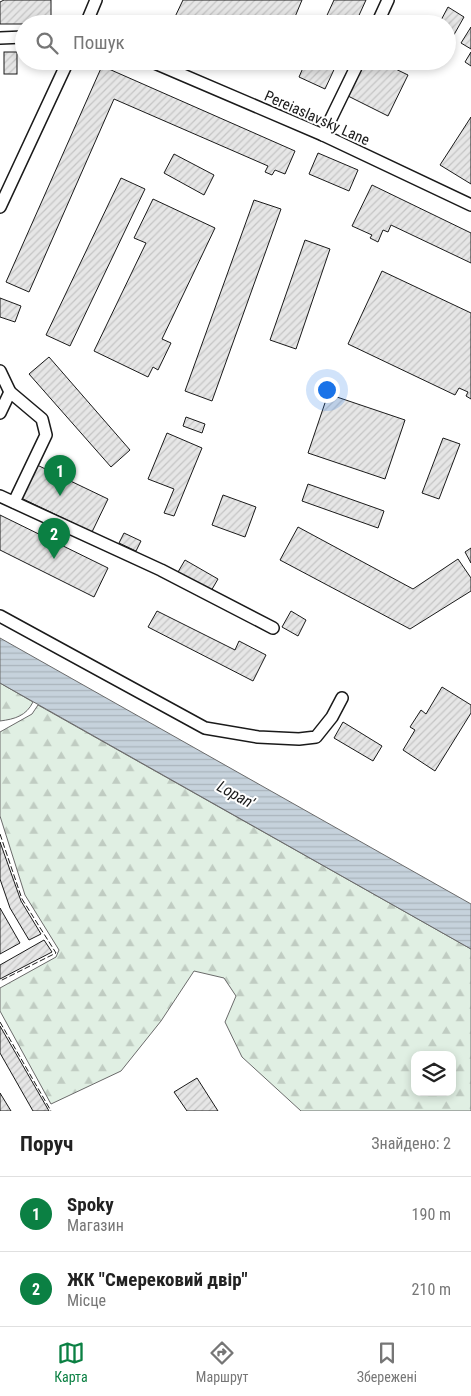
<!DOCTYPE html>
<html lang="uk">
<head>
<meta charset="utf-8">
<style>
	body { margin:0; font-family:"Roboto Condensed",sans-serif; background:#f6f6f6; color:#222 }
	.controls { position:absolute; right:15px; bottom:15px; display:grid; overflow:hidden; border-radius:10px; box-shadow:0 2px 8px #0003 }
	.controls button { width:45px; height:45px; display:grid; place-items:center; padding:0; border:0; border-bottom:1px solid #e0e0e0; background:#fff; color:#222; font:25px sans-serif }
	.you { position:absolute; left:326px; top:389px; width:18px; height:18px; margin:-12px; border:4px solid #fff; border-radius:50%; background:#1a73e8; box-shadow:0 0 0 8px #1a73e833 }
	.badge { display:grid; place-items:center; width:32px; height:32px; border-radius:50%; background:#0b8043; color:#fff; font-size:16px; font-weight:700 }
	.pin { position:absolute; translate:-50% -41px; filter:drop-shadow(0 1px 2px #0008) }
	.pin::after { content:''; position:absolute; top:26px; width:18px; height:15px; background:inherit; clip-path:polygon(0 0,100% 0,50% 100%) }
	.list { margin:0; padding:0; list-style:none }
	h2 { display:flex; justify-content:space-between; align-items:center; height:65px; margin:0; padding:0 20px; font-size:21px }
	h2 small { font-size:16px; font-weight:400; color:#767676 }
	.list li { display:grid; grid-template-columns:32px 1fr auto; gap:15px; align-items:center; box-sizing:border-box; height:75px; padding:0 20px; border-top:1px solid #e0e0e0 }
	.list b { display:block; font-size:19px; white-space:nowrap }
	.list p { margin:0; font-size:16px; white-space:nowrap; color:#767676 }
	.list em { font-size:16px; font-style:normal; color:#767676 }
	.icon { flex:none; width:28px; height:28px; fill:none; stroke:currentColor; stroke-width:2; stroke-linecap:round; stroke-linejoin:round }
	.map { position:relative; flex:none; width:471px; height:1111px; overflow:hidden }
	.search { position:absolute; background:#fff; box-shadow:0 2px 8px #0003; left:15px; right:15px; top:15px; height:55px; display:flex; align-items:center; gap:12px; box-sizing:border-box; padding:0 18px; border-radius:28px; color:#767676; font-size:19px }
	.sheet { height:215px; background:#fff }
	nav { display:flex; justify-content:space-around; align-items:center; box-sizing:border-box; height:70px; border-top:1px solid #e0e0e0; background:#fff; font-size:14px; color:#767676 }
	nav a { display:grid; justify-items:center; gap:2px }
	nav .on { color:#0b8043 }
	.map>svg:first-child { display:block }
	.forest { fill:url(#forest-firs); stroke:#6a6a6a; fill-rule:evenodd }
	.water { fill:url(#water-rules); stroke:#6a6a6a }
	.building { fill:url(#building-hatch); stroke:#1a1a1a }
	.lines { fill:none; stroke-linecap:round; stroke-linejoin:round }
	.minor-casing { stroke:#1a1a1a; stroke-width:14 }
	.minor { stroke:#fff; stroke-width:11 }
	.fence { stroke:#1a1a1a; stroke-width:1; stroke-dasharray:6 2.5; stroke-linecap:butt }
	.labels { text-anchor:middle; stroke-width:4; stroke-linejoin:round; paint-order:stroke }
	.street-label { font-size:15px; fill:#1a1a1a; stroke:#fff }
	.water-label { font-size:16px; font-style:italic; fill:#1a1a1a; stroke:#fff }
</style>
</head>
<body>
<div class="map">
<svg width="471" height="1111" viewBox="0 0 471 1111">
	<defs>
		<pattern id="forest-firs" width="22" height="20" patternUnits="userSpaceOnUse" patternTransform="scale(1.25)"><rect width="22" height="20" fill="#e0efe3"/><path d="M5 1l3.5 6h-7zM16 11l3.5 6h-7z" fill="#c0ccc2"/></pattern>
		<pattern id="water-rules" width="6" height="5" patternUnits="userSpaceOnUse" patternTransform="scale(1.25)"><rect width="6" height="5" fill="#c6d2dc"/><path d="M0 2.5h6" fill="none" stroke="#aab4bc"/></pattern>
		<pattern id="building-hatch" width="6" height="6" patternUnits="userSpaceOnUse" patternTransform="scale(1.25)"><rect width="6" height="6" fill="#e6e6e6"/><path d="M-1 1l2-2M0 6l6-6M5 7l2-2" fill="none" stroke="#c5c5c5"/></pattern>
	</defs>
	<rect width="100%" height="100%" fill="#fff"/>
	<!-- forest -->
	<g class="forest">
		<path d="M0,683l33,19c-7,14 -18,17 -33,19z"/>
		<path d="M38,705l433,244v162h-170l-59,-54 -17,-35 11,-26 -12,-18 -30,-7 -33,50 -40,50 -70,33 -51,-93v-23l56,-31 3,-7 -34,-55 -25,-79v-84l32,-18zM415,1055h37v37h-37z"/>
	</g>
	<!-- water -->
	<path class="water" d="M0,638l471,266v45l-471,-266z"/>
	<!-- building -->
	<g class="building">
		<path d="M4,0h47v24h-51v-22z"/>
		<path d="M183,0h119l-10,24h-108l-10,-5z"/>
		<path d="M334,0h32l-11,24h-32z"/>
		<path d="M448,7l16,10 -17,30v-23h-8z"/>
		<path d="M471,27v22l-10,-6z"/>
		<rect x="4" y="52" width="13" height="22"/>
		<path d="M471,52v14l-6,-4z"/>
		<path d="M306,61h32l-13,28 -26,-12z"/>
		<path d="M365,61h14l29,14 -20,41 -40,-20z"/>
		<path d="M102,66l193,85 -10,23 -10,-4 -3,5 -7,-3 3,-6 -154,-67 -85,193 -23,-10z"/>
		<path d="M471,117v67l-31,-19z"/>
		<path d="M318,153l40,17 -9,21 -40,-17z"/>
		<path d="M174,154l40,21 -10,20 -40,-22z"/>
		<path d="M121,178l24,11 -75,157 -24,-11z"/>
		<path d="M372,185l99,48v30l-80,-38 -3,7 -5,-2 -5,12 -8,-4 2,-3 -20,-9z"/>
		<path d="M153,199l62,29 -53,111 9,4 -13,27 -5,-3 -5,10 -54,-26 52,-108 -12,-5z"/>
		<path d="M254,200l27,9 -69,192 -27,-10z"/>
		<path d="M305,240l25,9 -34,100 -26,-9z"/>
		<path d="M382,271l89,42v86l-5,-3 2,-4 -9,-4 -4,7 -107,-51z"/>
		<path d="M0,298l21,8 -6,16 -15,-5z"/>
		<path d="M49,357l81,93 -19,17 -82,-93z"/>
		<path d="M328,394l77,26 -20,59 -77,-26z"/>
		<path d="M186,417l19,7 -3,9 -19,-7z"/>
		<path d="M167,433l35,15 -28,68 -10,-3 10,-24 -26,-10z"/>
		<path d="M443,438l17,6 -21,55 -17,-6z"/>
		<path d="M35,464l73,35 -16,33 -73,-35z"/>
		<path d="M308,484l76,27 -6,17 -76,-27z"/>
		<path d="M223,495l33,12 -11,30 -33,-12z"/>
		<path d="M0,515l108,53 -14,29 -94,-47z"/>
		<path d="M298,527l115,62 45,-30 13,19v13l-61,38 -130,-69z"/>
		<path d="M124,533l17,8 -5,10 -17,-8z"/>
		<path d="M471,548v15l-6,-11z"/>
		<path d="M185,560l33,19 -7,12 -33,-19z"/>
		<path d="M157,611l78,39 4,-9 27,14 -13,26 -105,-54z"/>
		<path d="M291,611l15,9 -8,16 -16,-9z"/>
		<path d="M442,687l29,18v8l-36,58 -32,-21 12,-20 -5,-3 11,-17 5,4z"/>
		<path d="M343,722l39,24 -9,15 -39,-23z"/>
		<path d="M0,842l21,59 20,33 -12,6 -19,-32 -10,-29z"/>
		<path d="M0,908l20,35 -20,11z"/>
		<path d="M44,940l8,12 -52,27v-14z"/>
		<path d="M0,1026l49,85h-16l-33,-58z"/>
		<path d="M197,1078l21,33h-31l-13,-19z"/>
		<path d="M0,1093l11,18h-11z"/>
	</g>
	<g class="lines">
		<!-- minor casing -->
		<g class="minor-casing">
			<g id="minor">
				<path d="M86,24l10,-24"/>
				<path d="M377,24l11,-24"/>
				<path d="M0,38l24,-1"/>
				<path d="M150,61l173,74 148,70"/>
				<path d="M323,135l36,-74"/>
				<path d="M0,207l68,-146"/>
				<path d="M0,371l10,21 32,27 4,16 -32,67"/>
				<path d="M0,413l10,-21"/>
				<path d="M0,496l161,74 112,58"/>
				<path d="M0,616l205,112 53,9 41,2 17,-2 16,-20 10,-19"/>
			</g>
		</g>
		<!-- minor -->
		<use href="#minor" class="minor"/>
		<!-- fence -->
		<g class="fence">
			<path d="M0,834l22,65 34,54 -56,28"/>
			<path d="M0,1022l51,89"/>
		</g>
	</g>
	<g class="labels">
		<!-- street labels -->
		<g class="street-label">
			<text transform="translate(317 118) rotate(24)" y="5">Pereiaslavsky Lane</text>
		</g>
		<!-- water labels -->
		<g class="water-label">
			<text transform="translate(236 794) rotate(29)" y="6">Lopan'</text>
		</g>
	</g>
</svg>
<div class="controls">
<button><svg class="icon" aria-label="layers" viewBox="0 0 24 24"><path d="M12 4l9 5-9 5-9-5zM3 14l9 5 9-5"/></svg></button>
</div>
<div class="you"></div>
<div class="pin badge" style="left:60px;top:496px">1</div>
<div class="pin badge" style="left:54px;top:559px">2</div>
<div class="search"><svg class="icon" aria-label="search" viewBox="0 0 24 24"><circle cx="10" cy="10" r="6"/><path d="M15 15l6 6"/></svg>Пошук</div>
</div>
<section class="sheet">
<h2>Поруч<small>Знайдено: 2</small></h2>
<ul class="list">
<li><span class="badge">1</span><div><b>Spoky</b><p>Магазин</p></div><em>190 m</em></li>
<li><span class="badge">2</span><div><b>ЖК &quot;Смерековий двір&quot;</b><p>Місце</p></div><em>210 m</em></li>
</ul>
</section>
<nav>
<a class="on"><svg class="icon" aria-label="map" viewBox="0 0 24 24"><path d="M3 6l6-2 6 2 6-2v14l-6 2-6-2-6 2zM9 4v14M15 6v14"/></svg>Карта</a>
<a><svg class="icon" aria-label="directions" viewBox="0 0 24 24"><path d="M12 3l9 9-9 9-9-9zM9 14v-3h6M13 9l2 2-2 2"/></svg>Маршрут</a>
<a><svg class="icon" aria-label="saved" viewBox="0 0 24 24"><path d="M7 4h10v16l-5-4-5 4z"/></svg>Збережені</a>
</nav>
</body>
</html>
